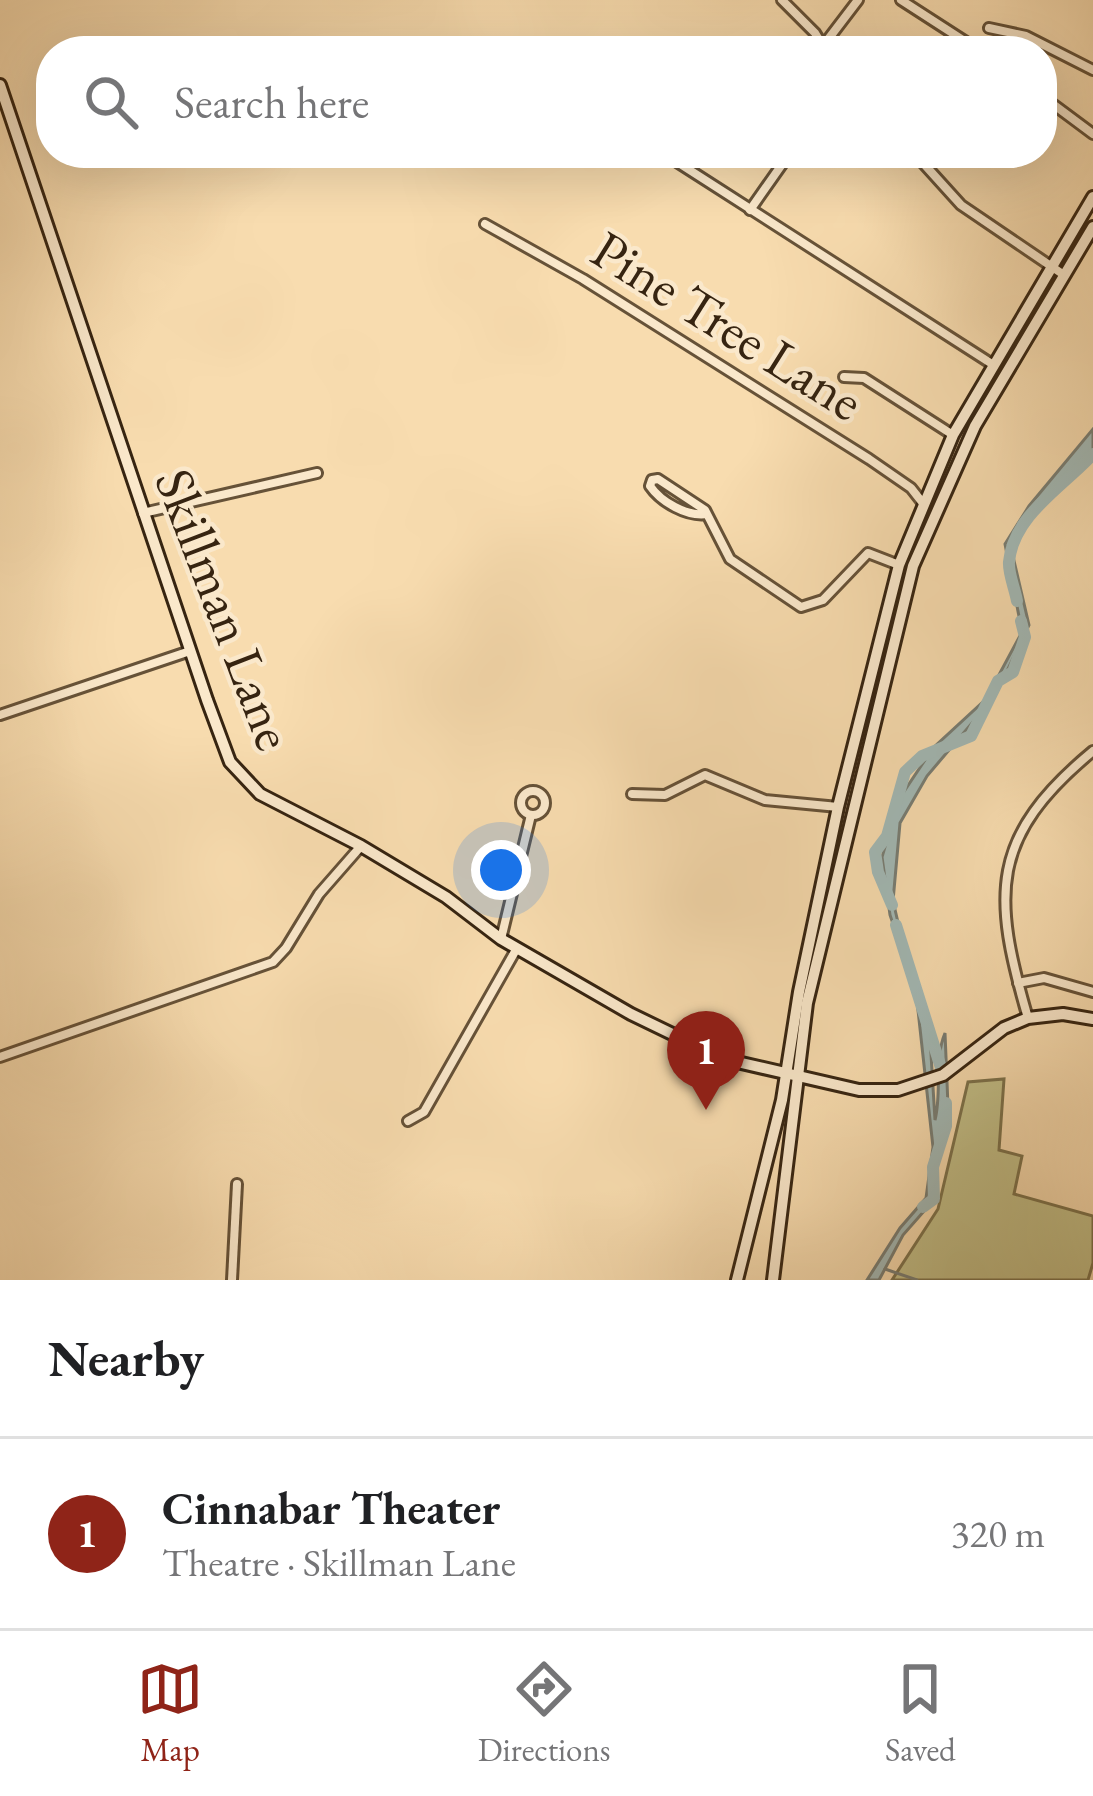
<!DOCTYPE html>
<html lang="en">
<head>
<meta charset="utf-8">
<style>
	body { margin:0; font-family:"EB Garamond",serif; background:#f2f2f2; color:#202124 }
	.you { position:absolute; left:501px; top:870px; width:42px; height:42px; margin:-30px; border:9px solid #fff; border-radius:50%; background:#1a73e8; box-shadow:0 0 0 18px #1a73e833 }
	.badge { display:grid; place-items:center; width:78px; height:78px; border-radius:50%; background:#8f2418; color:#fff; font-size:39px; font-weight:700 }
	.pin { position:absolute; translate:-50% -99px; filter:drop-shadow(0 3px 6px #0008) }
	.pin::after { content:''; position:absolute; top:63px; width:42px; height:36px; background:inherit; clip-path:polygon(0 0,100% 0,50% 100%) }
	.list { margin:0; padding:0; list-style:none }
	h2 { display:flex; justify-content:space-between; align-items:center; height:156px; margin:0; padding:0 48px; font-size:51px }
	h2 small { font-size:39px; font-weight:400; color:#757577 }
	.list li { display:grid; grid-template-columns:78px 1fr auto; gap:36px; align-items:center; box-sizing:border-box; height:192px; padding:0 48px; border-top:3px solid #e0e0e0 }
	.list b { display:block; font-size:45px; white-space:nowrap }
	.list p { margin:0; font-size:39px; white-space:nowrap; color:#757577 }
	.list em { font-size:39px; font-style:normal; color:#757577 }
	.icon { flex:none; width:66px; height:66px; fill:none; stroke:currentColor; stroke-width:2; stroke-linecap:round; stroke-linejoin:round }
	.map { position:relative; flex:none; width:1093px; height:1280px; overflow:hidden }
	.search { position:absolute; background:#fff; box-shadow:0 12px 48px #0002; left:36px; right:36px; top:36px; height:132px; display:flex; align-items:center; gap:30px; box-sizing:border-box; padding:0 42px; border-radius:48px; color:#757577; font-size:45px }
	.sheet { height:348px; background:#fff }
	nav { display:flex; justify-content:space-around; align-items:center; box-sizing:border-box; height:168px; border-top:3px solid #e0e0e0; background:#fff; font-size:33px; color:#757577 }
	nav a { display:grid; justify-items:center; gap:6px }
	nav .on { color:#8f2418 }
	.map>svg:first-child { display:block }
	.green { fill:#c2bf88; stroke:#7c724c; stroke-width:3 }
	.water { fill:#a2b9b6; stroke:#777d74; stroke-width:3 }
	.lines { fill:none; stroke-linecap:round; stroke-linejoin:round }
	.stream { stroke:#777d74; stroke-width:3 }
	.river { stroke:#a2b9b6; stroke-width:12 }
	.street-casing { stroke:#665238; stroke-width:14 }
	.secondary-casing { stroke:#362411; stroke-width:16 }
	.street { stroke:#fae8cb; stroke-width:8 }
	.secondary { stroke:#fae8cb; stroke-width:10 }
	.labels { text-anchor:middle; stroke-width:9; stroke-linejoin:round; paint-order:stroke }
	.street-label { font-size:54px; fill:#362411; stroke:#fae8cb }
</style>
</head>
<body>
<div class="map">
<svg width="1093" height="1280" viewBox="0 0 1093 1280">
	<rect width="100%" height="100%" fill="#f8dcaf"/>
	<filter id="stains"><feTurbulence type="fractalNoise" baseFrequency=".00167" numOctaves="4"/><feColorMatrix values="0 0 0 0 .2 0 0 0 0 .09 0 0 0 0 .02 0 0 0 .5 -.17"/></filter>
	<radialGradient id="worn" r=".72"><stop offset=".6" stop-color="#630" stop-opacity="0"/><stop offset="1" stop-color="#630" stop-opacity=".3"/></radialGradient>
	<!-- green -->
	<path class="green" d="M1004,1079l-5,71 23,6 -8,38 79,22v47l-5,17h-196l46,-71 30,-127z"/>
	<!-- water -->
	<path class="water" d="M1093,429v22l-66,66 -16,31 18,77 -34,71 -68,80 -27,47 -7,78 11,47 25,73 6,99c7,-27 -1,-61 10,-87l3,73 -11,47 -4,48 -30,34 -24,45h-12l33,-52 26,-30 7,-51 -17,-155 -26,-77 -8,-58 17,-58 34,-51 53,-49 36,-67 -17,-88 24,-38z"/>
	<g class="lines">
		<!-- stream -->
		<path class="stream" d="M885,1269l32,11"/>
		<!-- river -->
		<g class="river">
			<path d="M1017,601c-2,-12 -9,-28 -8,-39 4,-47 56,-77 84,-108"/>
			<path d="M892,905l-14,-33 -3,-20 12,-16 18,-64 17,-16 49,-20 27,-55 15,-9 12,-35 -4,-16"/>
			<path d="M896,925l46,146"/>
			<path d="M923,1207l11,-8 -1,-32 13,-41v-23"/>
		</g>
		<!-- street casing -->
		<g class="street-casing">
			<g id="street">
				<path d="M782,0l33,33 11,18"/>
				<path d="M901,0l79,51"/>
				<path d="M989,28l37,8 67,34"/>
				<path d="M823,46l35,-46"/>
				<path d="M1042,96l51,38"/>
				<path d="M663,153l329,211"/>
				<path d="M914,153l47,52 103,70"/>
				<path d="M750,210l40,-57"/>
				<path d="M485,224l98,55 286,180 42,29 11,14"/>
				<path d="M844,377l20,1 89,57"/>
				<path d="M143,513l174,-40"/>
				<path d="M707,514c-20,3 -46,-12 -57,-28l2,-6 6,-1 47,31 25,49 71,48 22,-7 45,-47 31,12"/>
				<path d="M0,715l190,-64"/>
				<circle cx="533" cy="803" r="12"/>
				<path d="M632,794l33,1 40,-20 60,25 73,7"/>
				<path d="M501,939l30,-124"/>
				<path d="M1018,983l26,-5 49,14"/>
				<path d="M1028,1018c-36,-123 -39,-181 65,-267"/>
				<path d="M0,1057l273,-95 13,-14 33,-54 42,-48"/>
				<path d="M408,1121l16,-9 93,-164"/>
				<path d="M232,1280l5,-96"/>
			</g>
		</g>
		<!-- secondary casing -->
		<g class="secondary-casing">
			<g id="secondary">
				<path d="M0,85l207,615 23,62 30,32 101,52 85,51 55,42 130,75 93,45 135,31h39l45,-15 61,-47 24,-10 35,-4 30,5"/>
				<path d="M737,1280l45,-180 17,-108 39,-185 61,-242 54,-130 140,-238"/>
				<path d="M773,1280l34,-277 106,-437 62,-140 118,-199"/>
			</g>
		</g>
		<!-- street -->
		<use href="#street" class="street"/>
		<!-- secondary -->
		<use href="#secondary" class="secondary"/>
	</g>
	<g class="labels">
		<!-- street labels -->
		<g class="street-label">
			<text transform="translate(728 325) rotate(32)" y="19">Pine Tree Lane</text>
			<text transform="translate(225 609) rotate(69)" y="19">Skillman Lane</text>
		</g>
	</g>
	<rect width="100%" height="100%" filter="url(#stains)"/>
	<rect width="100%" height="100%" fill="url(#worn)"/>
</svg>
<div class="you"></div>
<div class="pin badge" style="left:706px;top:1110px">1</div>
<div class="search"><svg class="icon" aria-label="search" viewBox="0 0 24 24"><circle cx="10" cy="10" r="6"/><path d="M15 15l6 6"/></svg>Search here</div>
</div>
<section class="sheet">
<h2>Nearby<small></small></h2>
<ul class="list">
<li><span class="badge">1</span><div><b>Cinnabar Theater</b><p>Theatre · Skillman Lane</p></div><em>320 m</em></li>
</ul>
</section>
<nav>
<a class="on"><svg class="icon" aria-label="map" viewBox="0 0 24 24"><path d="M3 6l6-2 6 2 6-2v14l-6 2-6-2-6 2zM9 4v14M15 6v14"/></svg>Map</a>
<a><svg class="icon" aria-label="directions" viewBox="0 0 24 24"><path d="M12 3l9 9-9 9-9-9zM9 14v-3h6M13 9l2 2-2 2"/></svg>Directions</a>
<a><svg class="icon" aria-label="saved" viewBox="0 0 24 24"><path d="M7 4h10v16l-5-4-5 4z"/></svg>Saved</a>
</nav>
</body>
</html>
